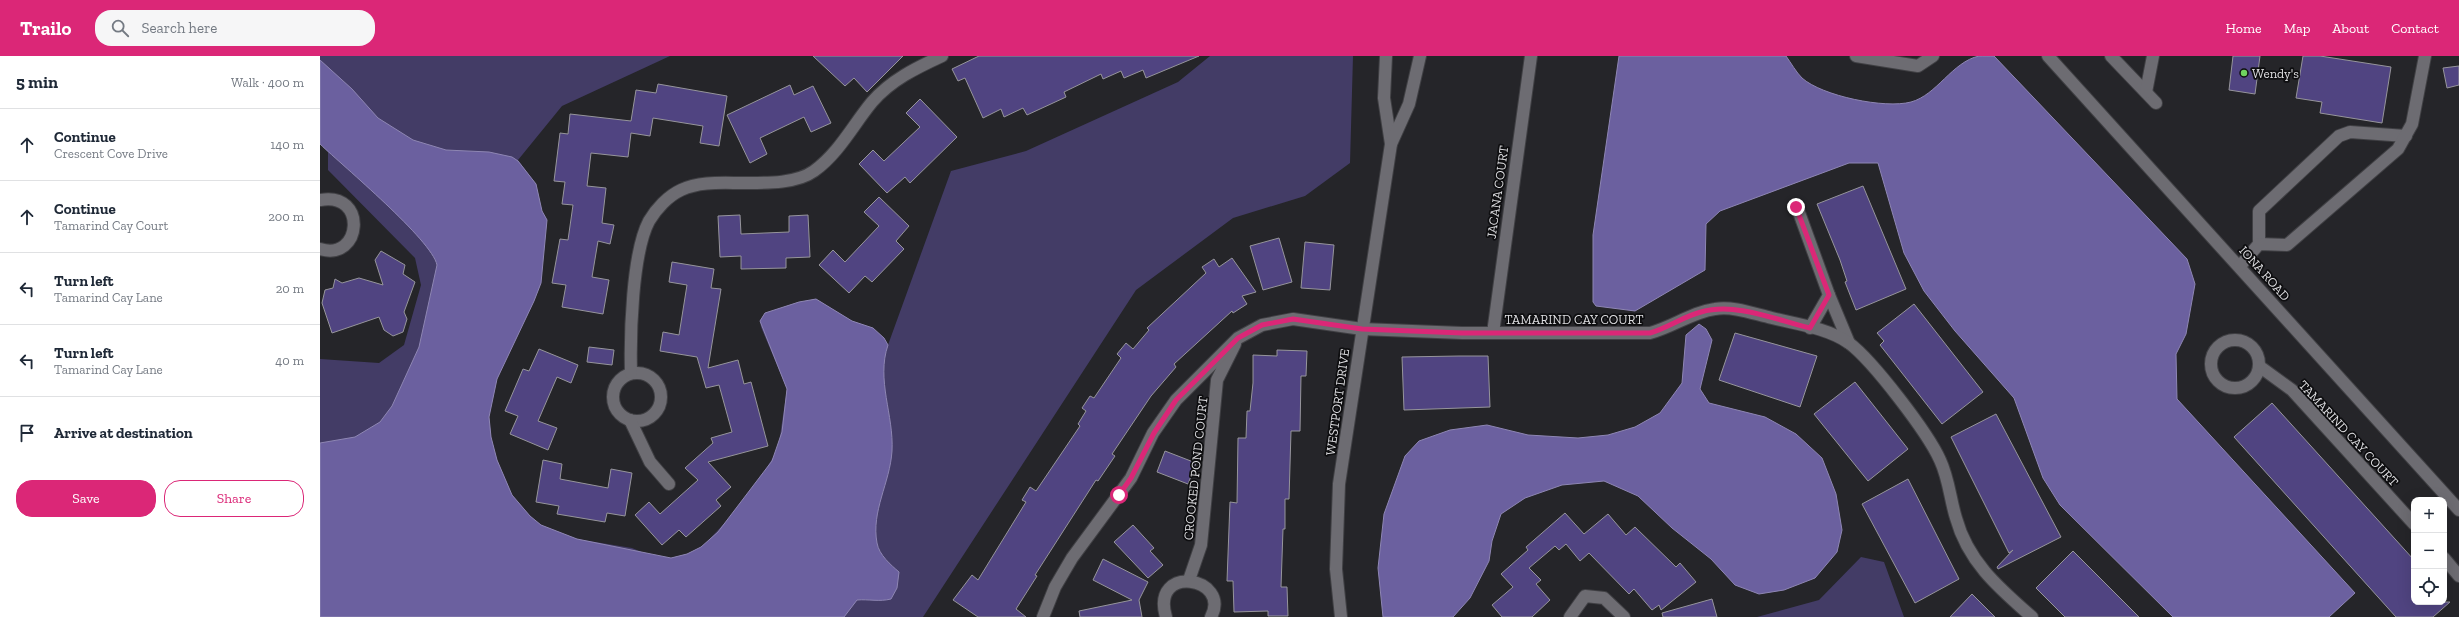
<!DOCTYPE html>
<html lang="en">
<head>
<meta charset="utf-8">
<style>
	body { margin:0; font-family:"Zilla Slab",serif; background:#f6f6f7; color:#1f2937 }
	.controls { position:absolute; right:12px; bottom:12px; display:grid; overflow:hidden; border-radius:8px; box-shadow:0 4px 16px #0002 }
	.controls button { width:36px; height:36px; display:grid; place-items:center; padding:0; border:0; border-bottom:1px solid #e0e1e3; background:#fff; color:#1f2937; font:20px sans-serif }
	.stop { position:absolute; width:12px; height:12px; margin:-9px; border:3px solid #db2777; border-radius:50%; background:#fff }
	.stop.end { background:#db2777; border-color:#fff; box-shadow:0 1px 4px #0008 }
	.list { margin:0; padding:0; list-style:none }
	h2 { display:flex; justify-content:space-between; align-items:center; height:52px; margin:0; padding:0 16px; font-size:17px }
	h2 small { font-size:13px; font-weight:400; color:#747a83 }
	.list li { display:grid; grid-template-columns:26px 1fr auto; gap:12px; align-items:center; box-sizing:border-box; height:72px; padding:0 16px; border-top:1px solid #e0e1e3 }
	.list b { display:block; font-size:15px; white-space:nowrap }
	.list p { margin:0; font-size:13px; white-space:nowrap; color:#747a83 }
	.list em { font-size:13px; font-style:normal; color:#747a83 }
	.actions { display:flex; gap:8px; padding:12px 16px }
	.actions a { flex:1; padding:9px 0; border:1px solid #db2777; border-radius:16px; text-align:center; font-size:14px; color:#db2777 }
	.actions .main { background:#db2777; color:#fff }
	.icon { flex:none; width:22px; height:22px; fill:none; stroke:currentColor; stroke-width:2; stroke-linecap:round; stroke-linejoin:round }
	.map { position:relative; flex:none; width:2139px; height:561px; overflow:hidden }
	header { display:flex; align-items:center; gap:24px; box-sizing:border-box; height:56px; padding:0 20px; background:#db2777; color:#fff }
	header strong { font-size:19px }
	nav { display:flex; gap:22px; margin-inline-start:auto; font-size:14px }
	.search { width:280px; height:36px; background:#f6f6f7; display:flex; align-items:center; gap:10px; box-sizing:border-box; padding:0 14px; border-radius:16px; color:#747a83; font-size:15px }
	main { display:flex }
	aside { flex:1; background:#fff }
	.map>svg:first-child { display:block }
	.green { fill:#433c66 }
	.water { fill:#6b609f; stroke:#8e86b3 }
	.building { fill:#504481; stroke:#96959b }
	.lines { fill:none; stroke-linecap:round; stroke-linejoin:round }
	.minor-casing { stroke:#404044; stroke-width:14 }
	.minor { stroke:#6d6c72; stroke-width:12 }
	.route { stroke:#db2777; stroke-width:5 }
	.poi-dot { fill:#70d35f; stroke:#0e0e10; stroke-width:1.5 }
	.labels { text-anchor:middle; stroke-width:3.5; stroke-linejoin:round; paint-order:stroke }
	.poi-label { font-size:13px; fill:#dfdfe2; stroke:#0e0e10; text-anchor:start }
	.street-label { font-size:13px; fill:#dfdfe2; stroke:#0e0e10 }
</style>
</head>
<body>
<header>
<strong>Trailo</strong>
<div class="search"><svg class="icon" aria-label="search" viewBox="0 0 24 24"><circle cx="10" cy="10" r="6"/><path d="M15 15l6 6"/></svg>Search here</div>
<nav><a>Home</a><a>Map</a><a>About</a><a>Contact</a></nav>
</header>
<main>
<aside>
<h2>5 min<small>Walk · 400 m</small></h2>
<ul class="list">
<li><svg class="icon" aria-label="ahead" viewBox="0 0 24 24"><path d="M12 20V5M6 11l6-6 6 6"/></svg><div><b>Continue</b><p>Crescent Cove Drive</p></div><em>140 m</em></li>
<li><svg class="icon" aria-label="ahead" viewBox="0 0 24 24"><path d="M12 20V5M6 11l6-6 6 6"/></svg><div><b>Continue</b><p>Tamarind Cay Court</p></div><em>200 m</em></li>
<li><svg class="icon" aria-label="left" viewBox="0 0 24 24"><path d="M17 20v-9H6M10 6l-5 5 5 5"/></svg><div><b>Turn left</b><p>Tamarind Cay Lane</p></div><em>20 m</em></li>
<li><svg class="icon" aria-label="left" viewBox="0 0 24 24"><path d="M17 20v-9H6M10 6l-5 5 5 5"/></svg><div><b>Turn left</b><p>Tamarind Cay Lane</p></div><em>40 m</em></li>
<li><svg class="icon" aria-label="arrive" viewBox="0 0 24 24"><path d="M6 21V4h12l-3 4 3 4H6"/></svg><div><b>Arrive at destination</b></div></li>
</ul>
<div class="actions"><a class="main">Save</a><a>Share</a></div>
</aside>
<div class="map">
<svg width="2139" height="561" viewBox="0 0 2139 561">
	<rect width="100%" height="100%" fill="#252529"/>
	<!-- green -->
	<g class="green">
		<path d="M0,0h350l-108,50 -44,54 18,24 6,27 5,9 -4,38 -2,25 -7,18 -37,78 -8,38 2,20 6,23 15,35 18,21 11,9 36,14 55,9 19,8 20,2 16,-4 15,-7 33,-35 23,-30 20,-33 9,-60 -26,-62 -1,-6 5,-8 34,-11 17,-3 36,22 21,7 11,10 4,7 63,-174 75,-20 152,-69 32,-26h143l-3,107 -45,33 -72,22 -97,72 -213,327h-603v-258l59,4 25,-18 17,-60 -6,-27 -87,-88v-18l-8,-8z"/>
		<path d="M1541,501l23,5 20,55h-147l62,-17z"/>
	</g>
	<!-- water -->
	<g class="water">
		<path d="M1299,0h167c5,7 10,16 16,22 20,18 83,31 109,24 26,-7 41,-40 68,-46 4,0 10,0 15,0l193,203 8,25 -9,50 -10,20 1,45 178,194 -26,24h-156l-113,-112 -17,-27 -29,-80 -59,-67 -31,-40 -20,-38 -26,-90h-29l-129,48 -14,13 -1,46 -70,41 -39,-5 -3,-4v-67z"/>
		<path d="M0,4l32,29 26,29 35,22 33,10 43,2 23,5 6,4 18,23 6,27 5,9 -6,63 -7,18 -37,78 -8,38 2,20 6,23 15,35 18,21 11,9 36,14 94,19 16,-4 14,-7 17,-15 54,-71 10,-29 5,-43 -27,-68 5,-8 34,-11 17,-3 36,22 21,7 11,10 4,7c-12,35 6,70 4,106 -2,32 -21,60 -15,92 2,12 14,22 22,29l-2,16 -6,11c-12,3 -22,0 -34,1l-13,17h-524v-174l35,-6 25,-15 12,-16 27,-59 18,-82c-5,-25 -94,-99 -117,-121z"/>
		<path d="M1379,268l7,5 6,11 -12,49 9,14 56,14 31,17 26,24 14,36 6,36 -5,22 -22,26 -31,12 -25,4 -24,-9 -24,-26 -39,-31 -34,-32 -34,-15 -42,4 -37,13 -24,16 -9,27 -3,20 -19,37 -17,19h-70l-5,-49 6,-54 21,-58 14,-15 31,-11 37,-5 41,10 50,3 30,-3 27,-8 25,-14 22,-30 4,-48z"/>
	</g>
	<!-- building -->
	<g class="building">
		<path d="M493,0h90l-36,36 -13,-14 -9,8z"/>
		<path d="M659,0h220l-53,22 -3,-8 -19,8 -3,-7 -18,8 -2,-5 -37,18 2,5 -39,18 -4,-7 -19,9 -3,-8 -18,9 -18,-40 -7,3 -6,-12z"/>
		<path d="M1913,0h27l-5,38 -26,-4z"/>
		<path d="M1983,0h17l71,11 -9,56 -62,-10 2,-11 -26,-4z"/>
		<path d="M2139,10v19l-12,3 -4,-20z"/>
		<path d="M338,28l69,12 -8,50 -19,-3 3,-17 -50,-8 -3,18 -19,-3 -3,24 -37,-4 -4,33 19,2 -4,35 12,2 -4,19 -12,-3 -6,36 17,3 -6,34 -41,-7 4,-22 -14,-2 8,-44 8,1 5,-35 -11,-1 3,-22 -11,-1 6,-48 8,1 2,-20 61,7 5,-31 20,3z"/>
		<path d="M470,29l4,10 19,-9 18,37 -20,9 -7,-15 -44,21 7,16 -17,9 -23,-48z"/>
		<path d="M600,43l37,38 -47,46 -5,-6 -18,16 -28,-29 14,-14 11,11 36,-34 -14,-14z"/>
		<path d="M1543,130l43,103 -50,21 -11,-28 2,-1 -7,-21 -23,-56z"/>
		<path d="M559,141l30,29 -13,15 8,8 -32,33 -7,-6 -16,17 -30,-28 14,-15 12,12 34,-36 -15,-14z"/>
		<path d="M420,159l1,19 48,-2v-16l19,-1 2,42 -24,1v10l-45,1v-13l-21,1 -2,-41z"/>
		<path d="M959,182l13,44 -29,8 -13,-44z"/>
		<path d="M985,186l29,3 -4,45 -29,-2z"/>
		<path d="M61,195l24,14 -2,9 12,8 -11,30 3,7 -4,13 -10,4 -9,-6 -5,-13 -47,16 -10,-30 3,-13 8,-2 2,-9 7,4 17,-5 24,7 -8,-25z"/>
		<path d="M912,202l24,34 -14,4 5,8 -14,9 -1,-2 -58,53 2,3 -25,29 -39,58 3,2 -17,25 -2,-1 -61,95 2,1 -21,33 10,8h-48l-25,-17 19,-25 6,5 48,-78 -4,-2 8,-13 6,4 44,-65 -2,-2 8,-13 -4,-3 8,-12 4,2 27,-40 -4,-4 9,-11 7,6 16,-19 -2,-2 59,-55 -4,-6 12,-8 5,8z"/>
		<path d="M352,206l42,7 -3,19 10,1 -13,79 30,-8 6,24 7,-2 17,64 -60,16 23,25 -15,13 5,6 -35,31 -7,-7 -17,15 -27,-30 14,-13 11,12 38,-34 -13,-12 28,-25 -2,-5 21,-6 -13,-47 -13,3 -9,-31 -37,-6 3,-19 16,3 8,-50 -18,-3z"/>
		<path d="M1594,248l69,88 -41,32 -62,-79 4,-4 -7,-8z"/>
		<path d="M1415,277l82,23 -17,51 -81,-27z"/>
		<path d="M269,291l25,3 -2,15 -25,-3z"/>
		<path d="M219,293l39,16 -7,18 -14,-6 -19,44 19,7 -9,22 -38,-16 8,-18 -13,-5 18,-42 6,2z"/>
		<path d="M957,294l30,1 -1,25h-5l-1,55h-9l-2,68h-4v30h-2l-2,58h6l1,29h-20v-5l-34,1 -1,-31h-6l3,-79 7,1 1,-65h8l1,-27h3l3,-28v-28l24,1z"/>
		<path d="M1139,300h29l2,51 -86,3 -2,-53z"/>
		<path d="M1535,326l53,67 -40,32 -54,-67z"/>
		<path d="M1952,347l142,157v42h36l-17,15h-37l-162,-180z"/>
		<path d="M1676,358l65,123 -63,32 -1,-2 16,-17 -4,3 -58,-116z"/>
		<path d="M845,395l31,12 -8,21 -31,-12z"/>
		<path d="M223,404l19,4 -2,15 48,9 3,-19 21,4 -7,43 -18,-3 -2,9 -48,-8 2,-8 -23,-4z"/>
		<path d="M1588,423l51,100 -44,24 -53,-99z"/>
		<path d="M1245,457l19,21 24,-20 18,21 9,-8 41,40 4,-4 16,19 -35,28 -2,-5 -7,5 -18,-21 -5,5 -40,-41 -9,8 -14,-17 -7,6 -4,-4 -26,22 12,12 -5,4 14,16 -18,17h-30l-10,-12 21,-18 -12,-13 27,-24 -2,-3z"/>
		<path d="M813,469l21,23 -4,3 13,14 -15,13 -34,-36z"/>
		<path d="M1753,495l66,66h-74l-29,-29z"/>
		<path d="M783,503l45,23 -9,18 3,17h-62l-1,-6 53,-11 -39,-20z"/>
		<path d="M1652,538l23,23h-45z"/>
		<path d="M1392,543l5,18h-54l-1,-4z"/>
	</g>
	<g class="lines">
		<!-- minor casing -->
		<g class="minor-casing">
			<g id="minor">
				<path d="M1066,0l-2,42 7,46"/>
				<path d="M1536,0l62,10 15,-10"/>
				<path d="M1728,0l411,454"/>
				<path d="M1791,0l45,47"/>
				<path d="M1826,36l7,-36"/>
				<path d="M0,144c48,-9 42,62 0,49"/>
				<path d="M1477,151l32,88 -19,33"/>
				<path d="M1939,188v-33l80,-75 11,-4 56,4"/>
				<path d="M1920,210l19,-22 28,1 111,-96 14,-25 13,-68"/>
				<path d="M1509,239l20,48"/>
				<path d="M1173,277l38,-277"/>
				<circle cx="1915" cy="308" r="24"/>
				<path d="M1939,310l33,24 122,134"/>
				<circle cx="317" cy="341" r="24"/>
				<path d="M311,317c-1,-37 1,-120 18,-152 7,-12 19,-25 32,-31 19,-9 42,-7 62,-7 21,0 53,1 71,-12 25,-18 39,-46 58,-69 19,-22 44,-34 70,-46"/>
				<path d="M310,364l20,42 19,22"/>
				<path d="M2124,502l15,18"/>
				<path d="M869,524l12,-35 16,-165 18,-36"/>
				<path d="M723,561l12,-30 17,-29 59,-80 22,-45 23,-33 62,-62 24,-13 31,-6 69,10 100,4h188c23,-6 42,-21 65,-24 19,-3 39,5 57,9 24,6 56,10 77,25 24,18 79,90 91,117 9,19 10,39 16,58 12,44 43,70 76,99"/>
				<path d="M846,561c-16,-54 66,-40 45,0"/>
				<path d="M1021,561l-5,-48 3,-85 52,-340 18,-40 11,-48"/>
				<path d="M1250,561l15,-21 19,2 20,19"/>
			</g>
		</g>
		<!-- minor -->
		<use href="#minor" class="minor"/>
	</g>
	<g class="lines">
		<!-- route -->
		<path class="route" d="M799,439l12,-17 23,-45 22,-33 62,-62 24,-13 31,-6 69,10 100,4h188c18,-5 34,-17 51,-21 35,-10 75,8 109,16l19,-33 -33,-88"/>
	</g>
	<!-- markers -->
	<circle class="poi-dot" cx="1924" cy="17" r="4"/>
	<g class="labels">
		<!-- poi labels -->
		<g class="poi-label">
			<text x="1932" y="22">Wendy's</text>
		</g>
		<!-- street labels -->
		<g class="street-label">
			<text transform="translate(1177 136) rotate(-82)" y="5">JACANA COURT</text>
			<text transform="translate(1945 217) rotate(48)" y="5">IONA ROAD</text>
			<text x="1254" y="268">TAMARIND CAY COURT</text>
			<text transform="translate(1017 346) rotate(-82)" y="5">WESTPORT DRIVE</text>
			<text transform="translate(2029 377) rotate(47)" y="5">TAMARIND CAY COURT</text>
			<text transform="translate(875 412) rotate(-84)" y="5">CROOKED POND COURT</text>
		</g>
	</g>
</svg>
<div class="controls">
<button>+</button>
<button>−</button>
<button><svg class="icon" aria-label="locate" viewBox="0 0 24 24"><circle cx="12" cy="12" r="6"/><path d="M12 2v4M12 18v4M2 12h4M18 12h4"/></svg></button>
</div>
<div class="stop" style="left:799px;top:439px"></div>
<div class="stop end" style="left:1476px;top:151px"></div>
</div>
</main>
</body>
</html>
